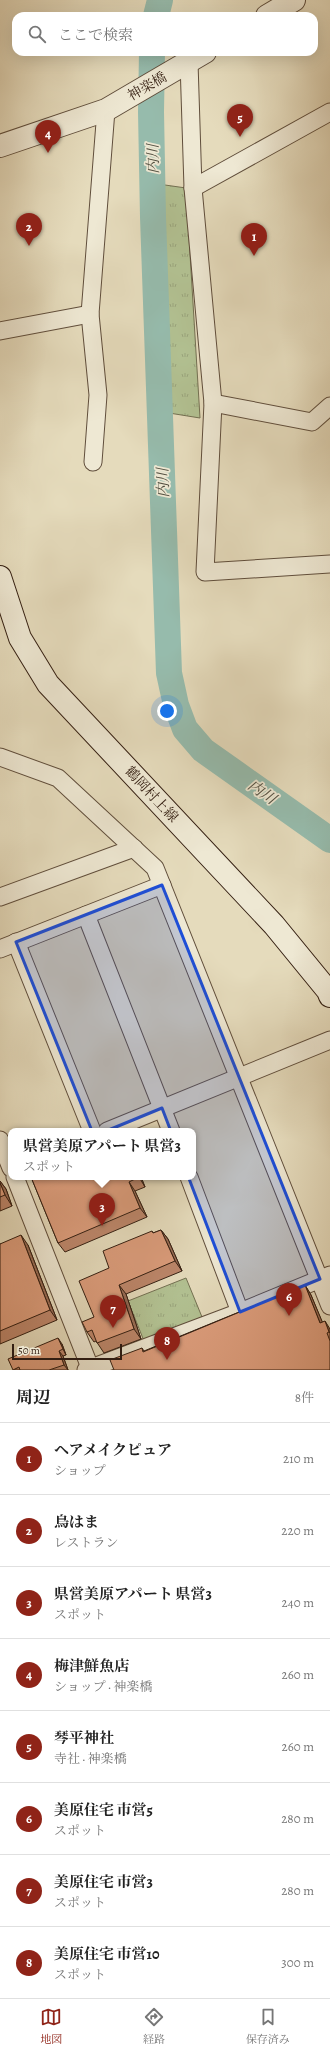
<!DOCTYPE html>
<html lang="ja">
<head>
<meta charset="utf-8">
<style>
	body { margin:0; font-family:Alegreya,"Noto Serif JP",serif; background:#f2f2f2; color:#222 }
	.scale { position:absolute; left:12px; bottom:10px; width:110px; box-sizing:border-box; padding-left:4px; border:2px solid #341f12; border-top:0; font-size:11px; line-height:14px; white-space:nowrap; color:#341f12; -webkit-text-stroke:3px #eee8d3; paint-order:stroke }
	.you { position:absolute; left:167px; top:711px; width:14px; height:14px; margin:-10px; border:3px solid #fff; border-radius:50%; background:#1a73e8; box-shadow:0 0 0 6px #1a73e833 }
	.badge { display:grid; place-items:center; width:26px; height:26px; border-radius:50%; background:#8f2418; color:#fff; font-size:13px; font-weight:700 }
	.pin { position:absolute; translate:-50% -33px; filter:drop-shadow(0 1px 2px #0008) }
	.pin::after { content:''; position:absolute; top:21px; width:14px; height:12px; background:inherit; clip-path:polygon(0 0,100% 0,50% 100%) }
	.popup { position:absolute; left:8px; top:1128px; width:188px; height:52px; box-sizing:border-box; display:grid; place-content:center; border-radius:8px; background:#fff; filter:drop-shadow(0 1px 3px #0005); font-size:13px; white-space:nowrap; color:#767676 }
	.popup b { font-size:15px; color:#222 }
	.popup::after { content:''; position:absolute; left:50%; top:100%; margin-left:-8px; border:8px solid transparent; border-top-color:#fff }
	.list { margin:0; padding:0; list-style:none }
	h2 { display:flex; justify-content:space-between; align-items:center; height:52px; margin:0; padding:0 16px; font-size:17px }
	h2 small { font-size:13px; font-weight:400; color:#767676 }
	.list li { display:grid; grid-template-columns:26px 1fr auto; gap:12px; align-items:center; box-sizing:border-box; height:72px; padding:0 16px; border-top:1px solid #e0e0e0 }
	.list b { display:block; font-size:15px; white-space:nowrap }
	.list p { margin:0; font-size:13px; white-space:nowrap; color:#767676 }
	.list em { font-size:13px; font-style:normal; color:#767676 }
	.icon { flex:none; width:22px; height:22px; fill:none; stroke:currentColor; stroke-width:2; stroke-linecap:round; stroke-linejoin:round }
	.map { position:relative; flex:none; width:330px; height:1370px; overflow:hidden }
	.search { position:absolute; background:#fff; box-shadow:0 4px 16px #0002; left:12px; right:12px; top:12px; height:44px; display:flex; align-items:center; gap:10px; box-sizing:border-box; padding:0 14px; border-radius:12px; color:#767676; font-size:15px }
	.sheet { height:628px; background:#fff }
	nav { display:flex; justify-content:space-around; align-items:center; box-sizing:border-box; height:56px; border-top:1px solid #e0e0e0; background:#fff; font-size:11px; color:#767676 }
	nav a { display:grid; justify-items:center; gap:2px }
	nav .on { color:#8f2418 }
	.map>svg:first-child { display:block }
	.park { fill:url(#park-tufts); stroke:#737052 }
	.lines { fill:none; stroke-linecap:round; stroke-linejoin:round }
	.river { stroke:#96bbac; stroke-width:26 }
	.minor-casing { stroke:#604e3c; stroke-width:19 }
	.tertiary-casing { stroke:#604e3c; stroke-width:24 }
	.secondary-casing { stroke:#341f12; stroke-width:24 }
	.minor { stroke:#eee8d3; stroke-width:17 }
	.tertiary { stroke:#eee8d3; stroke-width:22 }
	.secondary { stroke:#eee8d3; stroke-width:22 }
	.wall { fill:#bc866a; stroke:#341f12 }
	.shaded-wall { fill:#996d56; stroke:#341f12 }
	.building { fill:#db9c7b; stroke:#341f12 }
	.marked { fill:#1d4ed8; fill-opacity:0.2; stroke:#1d4ed8; stroke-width:3; stroke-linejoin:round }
	.labels { text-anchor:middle; stroke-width:3.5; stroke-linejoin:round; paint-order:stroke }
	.street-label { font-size:14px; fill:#341f12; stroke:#eee8d3 }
	.water-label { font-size:15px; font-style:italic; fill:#514e40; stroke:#eee8d3 }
</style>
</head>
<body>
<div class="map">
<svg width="330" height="1370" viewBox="0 0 330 1370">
	<defs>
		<pattern id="park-tufts" width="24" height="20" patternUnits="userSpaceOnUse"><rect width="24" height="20" fill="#b2c192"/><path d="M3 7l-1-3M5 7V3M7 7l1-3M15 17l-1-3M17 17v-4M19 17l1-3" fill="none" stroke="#9aa57d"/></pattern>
	</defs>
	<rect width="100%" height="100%" fill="#e5dbbc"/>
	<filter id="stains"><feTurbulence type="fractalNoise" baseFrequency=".005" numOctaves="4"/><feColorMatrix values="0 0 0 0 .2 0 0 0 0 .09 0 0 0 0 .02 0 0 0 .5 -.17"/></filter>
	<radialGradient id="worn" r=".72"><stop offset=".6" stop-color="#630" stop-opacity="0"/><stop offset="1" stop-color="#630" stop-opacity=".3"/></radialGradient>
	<!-- park -->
	<g class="park">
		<path d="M158,184l28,4 14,230 -31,-5z"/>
		<path d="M186,1278l16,39 -58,24 -16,-40z"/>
	</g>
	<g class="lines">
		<!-- river -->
		<g class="river">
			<path d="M156,16l4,-16"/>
			<path d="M152,52l-1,60 2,105 16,456 7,32 9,24 18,21 127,90"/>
		</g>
		<!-- minor casing -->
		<g class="minor-casing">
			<g id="minor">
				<path d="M189,62l4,126 20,215 -8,169 125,-8"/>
				<path d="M193,188l137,-76"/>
				<path d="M0,331l90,-17"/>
				<path d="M213,403l99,19 18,-16"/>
				<path d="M93,462l5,-67 -8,-81 16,-204"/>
				<path d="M0,757l58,21 97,90 175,438"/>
				<path d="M0,897l134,-49"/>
				<path d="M86,915l85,216"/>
				<path d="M16,942l76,189"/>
				<path d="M0,949l162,-64"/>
				<path d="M107,1131l223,-91"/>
				<path d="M0,1140l11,28"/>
				<path d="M15,1177l76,193"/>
				<path d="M189,1177l51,135"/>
				<path d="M86,1370l154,-58 90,-37"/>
			</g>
		</g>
		<!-- tertiary casing -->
		<g class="tertiary-casing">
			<g id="tertiary">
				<path d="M267,16l27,-16"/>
				<path d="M0,146l106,-36 99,-58"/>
			</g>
		</g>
		<!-- secondary casing -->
		<g class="secondary-casing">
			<path id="secondary" d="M0,577l20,61 28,46 226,241 54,66 2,5"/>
		</g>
		<!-- minor -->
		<use href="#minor" class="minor"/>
		<!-- tertiary -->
		<use href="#tertiary" class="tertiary"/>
		<!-- secondary -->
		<use href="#secondary" class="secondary"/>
	</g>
	<!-- wall -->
	<g class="wall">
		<path d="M31,1177h110l4,10 -10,4 12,26 -82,35 -7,-9z"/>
		<path d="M0,1181l6,8 6,17 -12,5z"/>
		<path d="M161,1230l7,9 14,32 -56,23 15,45 -37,14 -8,-12 -2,1 -7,-10 7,-15 58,-86 1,2z"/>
		<path d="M0,1244l28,1 29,75 -57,24z"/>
		<path d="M305,1285l6,10 11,27 8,7v41h-216l28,-22 2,3z"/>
		<path d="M62,1344l4,11 -3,1 5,14h-55z"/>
	</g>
	<!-- shaded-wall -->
	<g class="shaded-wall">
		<path d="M139,1177h2l4,10z"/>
		<path d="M0,1181l6,8 6,17 -7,-11 -5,-12z"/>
		<path d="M129,1182l6,9 12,26 -7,-9z"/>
		<path d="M161,1230l7,9 14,32 -7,-10z"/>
		<path d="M21,1235l7,10 29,75 -7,-10z"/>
		<path d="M119,1285l7,9 15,45 -7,-10z"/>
		<path d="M305,1285l6,10 16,38 -7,-10z"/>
		<path d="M325,1321l5,8v4l-1,-1z"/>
		<path d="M58,1338l4,6 4,11 -3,-6z"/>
		<path d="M59,1351l4,5 5,14 -4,-5z"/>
	</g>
	<!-- building -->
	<g class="building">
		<path d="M31,1177h108l-10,5 11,26 -82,35z"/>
		<path d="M0,1183l5,12 -5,2z"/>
		<path d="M161,1230l14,31 -56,24 15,44 -37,14 -5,-13 -5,2 -5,-10 12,-5 -15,-36 30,-13 -6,-17 49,-20 1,2z"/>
		<path d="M21,1235l29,75 -50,21v-87z"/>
		<path d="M305,1285l15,38 5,-2 4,11 -2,1 3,8v29h-216l-4,-10 32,-12 1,4z"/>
		<path d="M58,1338l5,11 -4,2 5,14 -15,5h-29l-1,-3 -6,3 -5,-11z"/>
	</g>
	<!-- marked area -->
	<path class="marked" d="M162,885l158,394 -80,33 -78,-204 -68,28 -78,-194z"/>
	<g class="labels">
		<!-- street labels -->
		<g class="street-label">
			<text transform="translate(147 86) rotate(-30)" y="5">神楽橋</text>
			<text transform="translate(152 794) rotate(47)" y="5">鶴岡村上線</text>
		</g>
		<!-- water labels -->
		<g class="water-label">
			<text transform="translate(153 159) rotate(-91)" y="5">内川</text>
			<text transform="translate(163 483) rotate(-92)" y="5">内川</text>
			<text transform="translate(262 792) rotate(35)" y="5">内川</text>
		</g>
	</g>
	<rect width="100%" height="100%" filter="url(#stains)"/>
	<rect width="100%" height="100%" fill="url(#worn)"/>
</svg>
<div class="scale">50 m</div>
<div class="you"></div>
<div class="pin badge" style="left:254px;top:256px">1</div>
<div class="pin badge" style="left:29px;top:246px">2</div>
<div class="pin badge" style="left:102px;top:1226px">3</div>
<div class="popup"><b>県営美原アパート 県営3</b>スポット</div>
<div class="pin badge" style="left:48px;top:153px">4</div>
<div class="pin badge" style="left:240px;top:137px">5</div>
<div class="pin badge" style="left:289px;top:1316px">6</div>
<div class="pin badge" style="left:113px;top:1328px">7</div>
<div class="pin badge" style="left:167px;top:1360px">8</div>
<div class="search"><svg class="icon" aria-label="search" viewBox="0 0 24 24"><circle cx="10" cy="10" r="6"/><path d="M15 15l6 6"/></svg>ここで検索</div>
</div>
<section class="sheet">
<h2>周辺<small>8件</small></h2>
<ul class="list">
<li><span class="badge">1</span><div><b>ヘアメイクピュア</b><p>ショップ</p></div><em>210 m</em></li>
<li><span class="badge">2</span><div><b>鳥はま</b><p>レストラン</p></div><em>220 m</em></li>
<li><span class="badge">3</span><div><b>県営美原アパート 県営3</b><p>スポット</p></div><em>240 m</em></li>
<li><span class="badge">4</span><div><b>梅津鮮魚店</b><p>ショップ · 神楽橋</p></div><em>260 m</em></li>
<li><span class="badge">5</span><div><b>琴平神社</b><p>寺社 · 神楽橋</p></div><em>260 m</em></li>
<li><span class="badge">6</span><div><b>美原住宅 市営5</b><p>スポット</p></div><em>280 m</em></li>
<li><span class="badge">7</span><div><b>美原住宅 市営3</b><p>スポット</p></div><em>280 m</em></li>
<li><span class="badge">8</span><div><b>美原住宅 市営10</b><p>スポット</p></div><em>300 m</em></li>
</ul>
</section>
<nav>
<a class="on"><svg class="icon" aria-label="map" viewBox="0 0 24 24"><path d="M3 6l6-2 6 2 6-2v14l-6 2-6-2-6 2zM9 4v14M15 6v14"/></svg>地図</a>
<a><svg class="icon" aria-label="directions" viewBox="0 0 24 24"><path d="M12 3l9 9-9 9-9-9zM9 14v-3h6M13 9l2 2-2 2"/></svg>経路</a>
<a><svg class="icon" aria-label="saved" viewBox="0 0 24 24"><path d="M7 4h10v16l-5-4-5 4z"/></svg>保存済み</a>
</nav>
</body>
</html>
